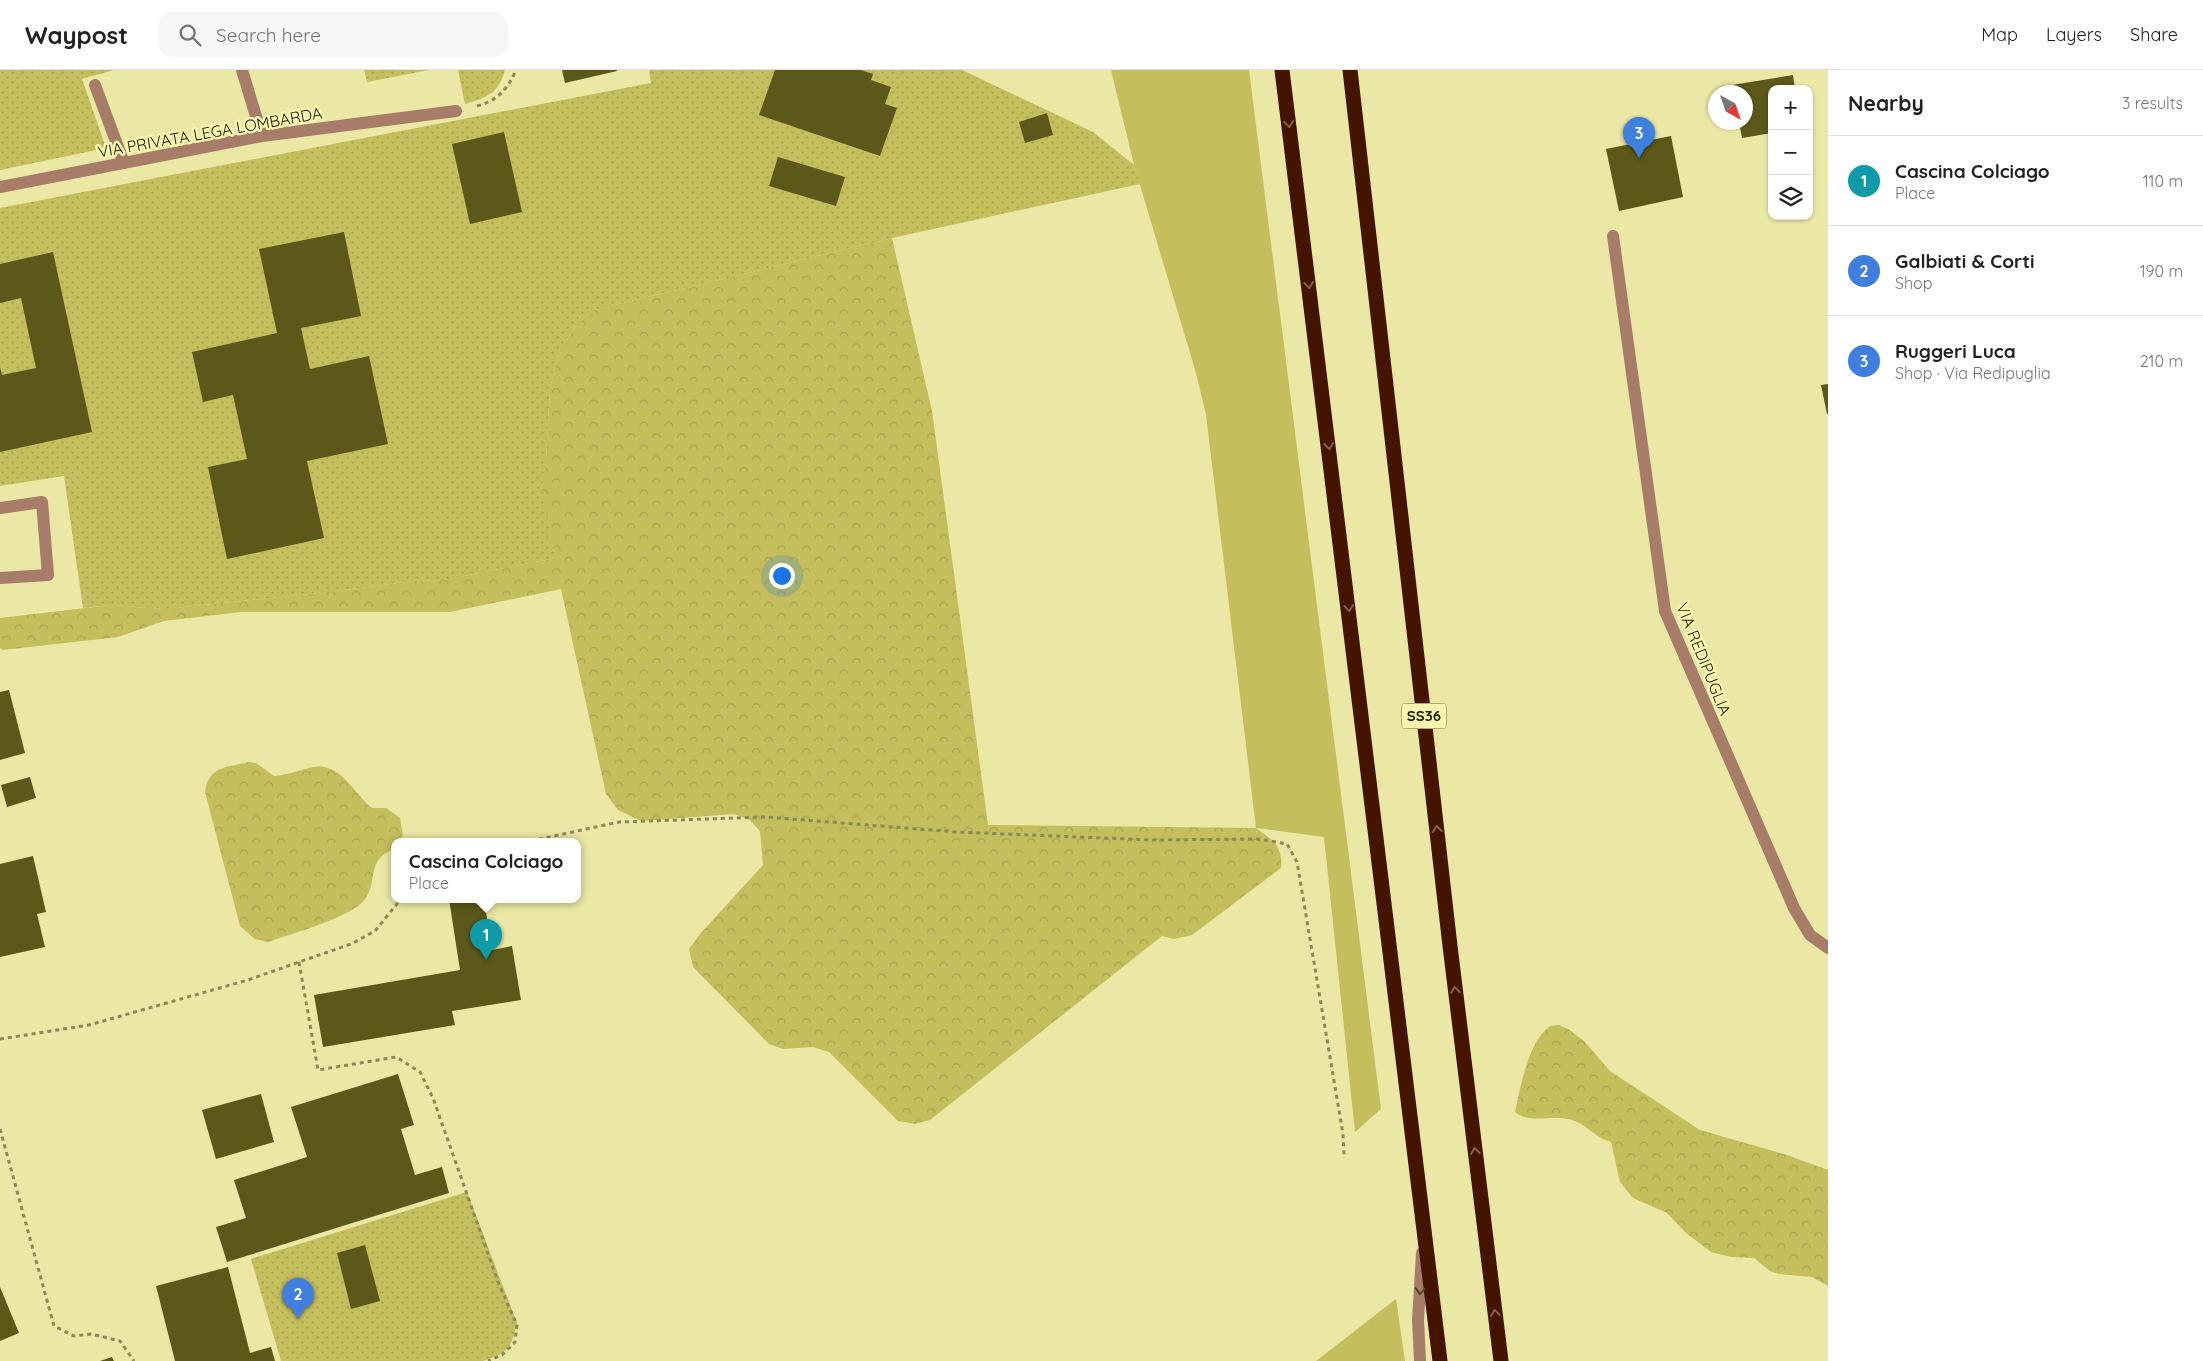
<!DOCTYPE html>
<html lang="en">
<head>
<meta charset="utf-8">
<style>
	body { margin:0; font-family:Quicksand,sans-serif; background:#f6f6f6; color:#202124 }
	.controls { position:absolute; right:15px; top:15px; display:grid; overflow:hidden; border-radius:10px; box-shadow:0 1px 4px #0004 }
	.controls button { width:45px; height:45px; display:grid; place-items:center; padding:0; border:0; border-bottom:1px solid #e0e0e0; background:#fff; color:#202124; font:25px sans-serif }
	.compass { position:absolute; left:1708px; top:15px; width:45px; height:45px; border-radius:50%; background:#fff; box-shadow:0 1px 4px #0004; rotate:140deg }
	.you { position:absolute; left:781px; top:505px; width:18px; height:18px; margin:-12px; border:4px solid #fff; border-radius:50%; background:#1a73e8; box-shadow:0 0 0 8px #1a73e833 }
	.badge { display:grid; place-items:center; width:32px; height:32px; border-radius:50%; background:#614ec7; color:#fff; font-size:16px; font-weight:700 }
	.pin { position:absolute; translate:-50% -41px; filter:drop-shadow(0 1px 2px #0008) }
	.pin::after { content:''; position:absolute; top:26px; width:18px; height:15px; background:inherit; clip-path:polygon(0 0,100% 0,50% 100%) }
	.popup { position:absolute; left:391px; top:768px; width:190px; height:65px; box-sizing:border-box; display:grid; place-content:center; border-radius:10px; background:#fff; filter:drop-shadow(0 1px 4px #0005); font-size:16px; white-space:nowrap; color:#757577 }
	.popup b { font-size:19px; color:#202124 }
	.popup::after { content:''; position:absolute; left:50%; top:100%; margin-left:-10px; border:10px solid transparent; border-top-color:#fff }
	.list { margin:0; padding:0; list-style:none }
	h2 { display:flex; justify-content:space-between; align-items:center; height:65px; margin:0; padding:0 20px; font-size:21px }
	h2 small { font-size:16px; font-weight:400; color:#757577 }
	.list li { display:grid; grid-template-columns:32px 1fr auto; gap:15px; align-items:center; box-sizing:border-box; height:90px; padding:0 20px; border-top:1px solid #e0e0e0 }
	.list b { display:block; font-size:19px; white-space:nowrap }
	.list p { margin:0; font-size:16px; white-space:nowrap; color:#757577 }
	.list em { font-size:16px; font-style:normal; color:#757577 }
	.icon { flex:none; width:28px; height:28px; fill:none; stroke:currentColor; stroke-width:2; stroke-linecap:round; stroke-linejoin:round }
	.map { position:relative; flex:none; width:1828px; height:1291px; overflow:hidden }
	header { display:flex; align-items:center; gap:30px; box-sizing:border-box; height:70px; padding:0 25px; background:#fff; border-bottom:1px solid #e0e0e0 }
	header strong { font-size:24px }
	nav { display:flex; gap:28px; margin-inline-start:auto; font-size:18px }
	.search { width:350px; height:45px; background:#f6f6f6; display:flex; align-items:center; gap:12px; box-sizing:border-box; padding:0 18px; border-radius:15px; color:#757577; font-size:19px }
	main { display:flex }
	aside { flex:1; background:#fff }
	.map>svg:first-child { display:block }
	.grass { fill:#c4be5d }
	.forest { fill:url(#forest-crowns) }
	.garden { fill:url(#garden-dots) }
	.building { fill:#5c581a }
	.lines { fill:none; stroke-linecap:round; stroke-linejoin:round }
	.path { stroke:#8c8959; stroke-width:3; stroke-dasharray:4 4; stroke-linecap:butt }
	.minor { stroke:#a77c68; stroke-width:12 }
	.highway { stroke:#441400; stroke-width:15 }
	.oneway { stroke:#83633e }
	.oneway2 { stroke:#514128 }
	.labels { text-anchor:middle; stroke-width:5; stroke-linejoin:round; paint-order:stroke }
	.shield { fill:#f8f5b1; stroke:#636139; stroke-width:1 }
	.shield-label { font-size:15px; font-weight:bold; fill:#232106 }
	.street-label { font-size:16px; fill:#232106; stroke:#f8f5b1 }
</style>
</head>
<body>
<header>
<strong>Waypost</strong>
<div class="search"><svg class="icon" aria-label="search" viewBox="0 0 24 24"><circle cx="10" cy="10" r="6"/><path d="M15 15l6 6"/></svg>Search here</div>
<nav><a>Map</a><a>Layers</a><a>Share</a></nav>
</header>
<main>
<div class="map">
<svg width="1828" height="1291" viewBox="0 0 1828 1291">
	<defs>
		<pattern id="forest-crowns" width="20" height="18" patternUnits="userSpaceOnUse" patternTransform="scale(1.25)"><rect width="20" height="18" fill="#c4be5d"/><path d="M2 6a3 3 0 1 1 6 0M12 15a3 3 0 1 1 6 0" fill="none" stroke="#a8a34f"/></pattern>
		<pattern id="garden-dots" width="8" height="8" patternUnits="userSpaceOnUse" patternTransform="scale(1.25)"><rect width="8" height="8" fill="#c4be5d"/><path d="M2 2h.1M6 6h.1" fill="none" stroke="#a8a34f" stroke-width="1.8" stroke-linecap="round"/></pattern>
	</defs>
	<rect width="100%" height="100%" fill="#ebe7a4"/>
	<!-- grass -->
	<g class="grass">
		<path d="M1111,0h138l132,1039 -26,23 -31,-295 -68,-9 -50,-413 -10,-42 -62,-208z"/>
		<path d="M1396,1229l9,62h-89z"/>
	</g>
	<!-- forest -->
	<g class="forest">
		<path d="M892,168l40,173 56,414 268,3c17,13 27,17 25,40l-89,67 -18,4 -12,-3 -232,184 -15,4 -17,-3 -69,-69 -16,-5 -30,2 -14,-5 -76,-77 -4,-18 11,-15 63,-69 -3,-34 -10,-11 -16,-6 -93,7 -23,-11 -12,-16 -45,-205 -111,23h-209l-77,9 -46,16 -115,13 -3,-2v-30l111,-13 53,4 164,-17 86,-11 30,-1 111,-22 -14,-68 5,-31 4,-71 9,-38 18,-26 17,-14z"/>
		<path d="M249,692l7,1 18,13c13,-1 26,-6 39,-9 28,-5 41,27 59,41h14l14,10 3,18 -4,5h-4l-1,8c-29,12 -15,30 -29,50 -12,18 -75,35 -97,43l-13,-3 -15,-13 -35,-134c3,-26 23,-25 44,-30z"/>
		<path d="M1559,955l9,4 16,12 26,30 90,59 87,25 41,15v116l-16,-9 -33,-3 -9,-3 -16,-13 -23,-1 -20,-5 -25,-19 -19,-20 -34,-15 -13,-16 -9,-40c-16,-4 -26,-20 -43,-23 -18,-4 -38,5 -53,-7 6,-27 13,-70 35,-86z"/>
	</g>
	<!-- garden -->
	<g class="garden">
		<path d="M0,0h114l-32,9 24,69 -106,22z"/>
		<path d="M364,0h65l-62,12z"/>
		<path d="M458,0h47c-6,23 -19,28 -40,34z"/>
		<path d="M649,0h313l131,62 41,33 6,19 -248,54 -298,72 -17,14 -18,26 -9,38 -4,71 -4,31 13,68 -111,22 -30,1 -86,11 -164,17 -53,-4 -28,3 -19,-132 -64,10v-278l651,-125z"/>
		<path d="M467,1122l50,131c-5,24 -10,31 -34,38h-202l-30,-102z"/>
	</g>
	<!-- building -->
	<g class="building">
		<path d="M562,0h55v1l-52,12z"/>
		<path d="M775,0h86l12,4 -2,6 20,7 -6,17 12,4 -17,48 -121,-41z"/>
		<path d="M1793,5l2,14h-23v44l-30,5 -3,-16h7v-30h-12l-2,-7z"/>
		<path d="M1047,43l6,22 -28,8 -6,-21z"/>
		<path d="M504,62l18,80 -52,12 -18,-80z"/>
		<path d="M1671,66l12,61 -64,14 -13,-62z"/>
		<path d="M778,87l67,20 -9,29 -67,-20z"/>
		<path d="M344,162l17,84 -60,12 9,41 59,-13 19,88 -81,17 17,77 -97,21 -19,-92 39,-8 -14,-64 -30,7 -11,-50 85,-19 -18,-84z"/>
		<path d="M53,182l39,180 -92,20v-85l2,8 34,-7 -15,-70 -21,5v-39z"/>
		<path d="M1828,314v30h-1l-6,-29z"/>
		<path d="M9,620l16,63 -25,7v-68z"/>
		<path d="M30,707l6,21 -29,9 -6,-22z"/>
		<path d="M33,786l13,56 -9,2 8,33 -45,10v-93z"/>
		<path d="M449,829h35l8,51 20,-4 9,54 -69,11 3,14 -132,22 -9,-52 146,-25z"/>
		<path d="M398,1004l16,51 -13,4 14,46 27,-8 7,26 -222,69 -11,-35 30,-9 -12,-38 73,-23 -16,-50z"/>
		<path d="M261,1024l13,48 -58,17 -14,-49z"/>
		<path d="M365,1175l15,56 -29,8 -14,-56z"/>
		<path d="M228,1197l22,86 21,-6 4,14h-100l-19,-75z"/>
		<path d="M0,1217l19,46 -19,8z"/>
		<path d="M112,1287l2,4h-14z"/>
	</g>
	<g class="lines">
		<!-- path -->
		<g class="path">
			<path d="M477,36c20,-5 31,-17 39,-36"/>
			<path d="M531,771l88,-19 146,-5 192,15 195,8 107,-1 28,5 10,18 46,272 1,21"/>
			<path d="M299,892l19,108 78,-13 24,15 13,26 65,184 19,43 -2,17 -13,13 -14,6"/>
			<path d="M0,969l89,-14 159,-45 51,-18 52,-18 24,-13 26,-32"/>
			<path d="M0,1059l54,197 20,10 17,-2 29,7 14,20"/>
		</g>
		<!-- minor -->
		<g class="minor">
			<path d="M242,0l20,66"/>
			<path d="M95,15l29,78"/>
			<path d="M0,117l262,-51 194,-25"/>
			<path d="M1613,166l52,375 129,297 16,27 18,13"/>
			<path d="M0,438l42,-6 6,73 -48,3"/>
			<path d="M1420,1291l-2,-41 4,-67"/>
		</g>
		<!-- highway -->
		<g class="highway">
			<path d="M1282,0l158,1291"/>
			<path d="M1350,0l100,876 51,415"/>
		</g>
	</g>
	<!-- one-way arrows -->
	<defs><path id="oneway-chevron" d="M-2-3.5L2.5 0L-2 3.5" fill="none" stroke-width="1.6" stroke-linecap="round" stroke-linejoin="round" transform="scale(1.25)"/></defs>
	<g class="oneway">
		<use href="#oneway-chevron" transform="translate(1289 54) rotate(83)"/>
		<use href="#oneway-chevron" transform="translate(1309 215) rotate(83)"/>
		<use href="#oneway-chevron" transform="translate(1329 376) rotate(83)"/>
		<use href="#oneway-chevron" transform="translate(1349 538) rotate(83)"/>
		<use href="#oneway-chevron" transform="translate(1437 759) rotate(-97)"/>
		<use href="#oneway-chevron" transform="translate(1455 920) rotate(-97)"/>
		<use href="#oneway-chevron" transform="translate(1475 1081) rotate(-97)"/>
		<use href="#oneway-chevron" transform="translate(1495 1243) rotate(-97)"/>
	</g>
	<use class="oneway2" href="#oneway-chevron" transform="translate(1420 1221) rotate(94)"/>
	<g class="labels">
		<!-- shield labels -->
		<rect class="shield" x="1401.5" y="633.5" width="45" height="25" rx="4"/>
		<g class="shield-label">
			<text x="1424" y="651">SS36</text>
		</g>
		<!-- street labels -->
		<g class="street-label">
			<text transform="translate(210 62) rotate(-10)" y="6">VIA PRIVATA LEGA LOMBARDA</text>
			<text transform="translate(1704 589) rotate(68)" y="6">VIA REDIPUGLIA</text>
		</g>
	</g>
</svg>
<div class="controls">
<button>+</button>
<button>−</button>
<button><svg class="icon" aria-label="layers" viewBox="0 0 24 24"><path d="M12 4l9 5-9 5-9-5zM3 14l9 5 9-5"/></svg></button>
</div>
<svg class="compass" viewBox="-18 -18 36 36"><path d="M0-13l5 13h-10z" fill="#e53935"/><path d="M0 13l5-13h-10z" fill="#757577"/></svg>
<div class="you"></div>
<div class="pin badge" style="left:486px;top:890px;background:#0f9aa8">1</div>
<div class="popup"><b>Cascina Colciago</b>Place</div>
<div class="pin badge" style="left:298px;top:1249px;background:#3f7fe0">2</div>
<div class="pin badge" style="left:1639px;top:88px;background:#3f7fe0">3</div>
</div>
<aside>
<h2>Nearby<small>3 results</small></h2>
<ul class="list">
<li><span class="badge" style="background:#0f9aa8">1</span><div><b>Cascina Colciago</b><p>Place</p></div><em>110 m</em></li>
<li><span class="badge" style="background:#3f7fe0">2</span><div><b>Galbiati &amp; Corti</b><p>Shop</p></div><em>190 m</em></li>
<li><span class="badge" style="background:#3f7fe0">3</span><div><b>Ruggeri Luca</b><p>Shop · Via Redipuglia</p></div><em>210 m</em></li>
</ul>
</aside>
</main>
</body>
</html>
